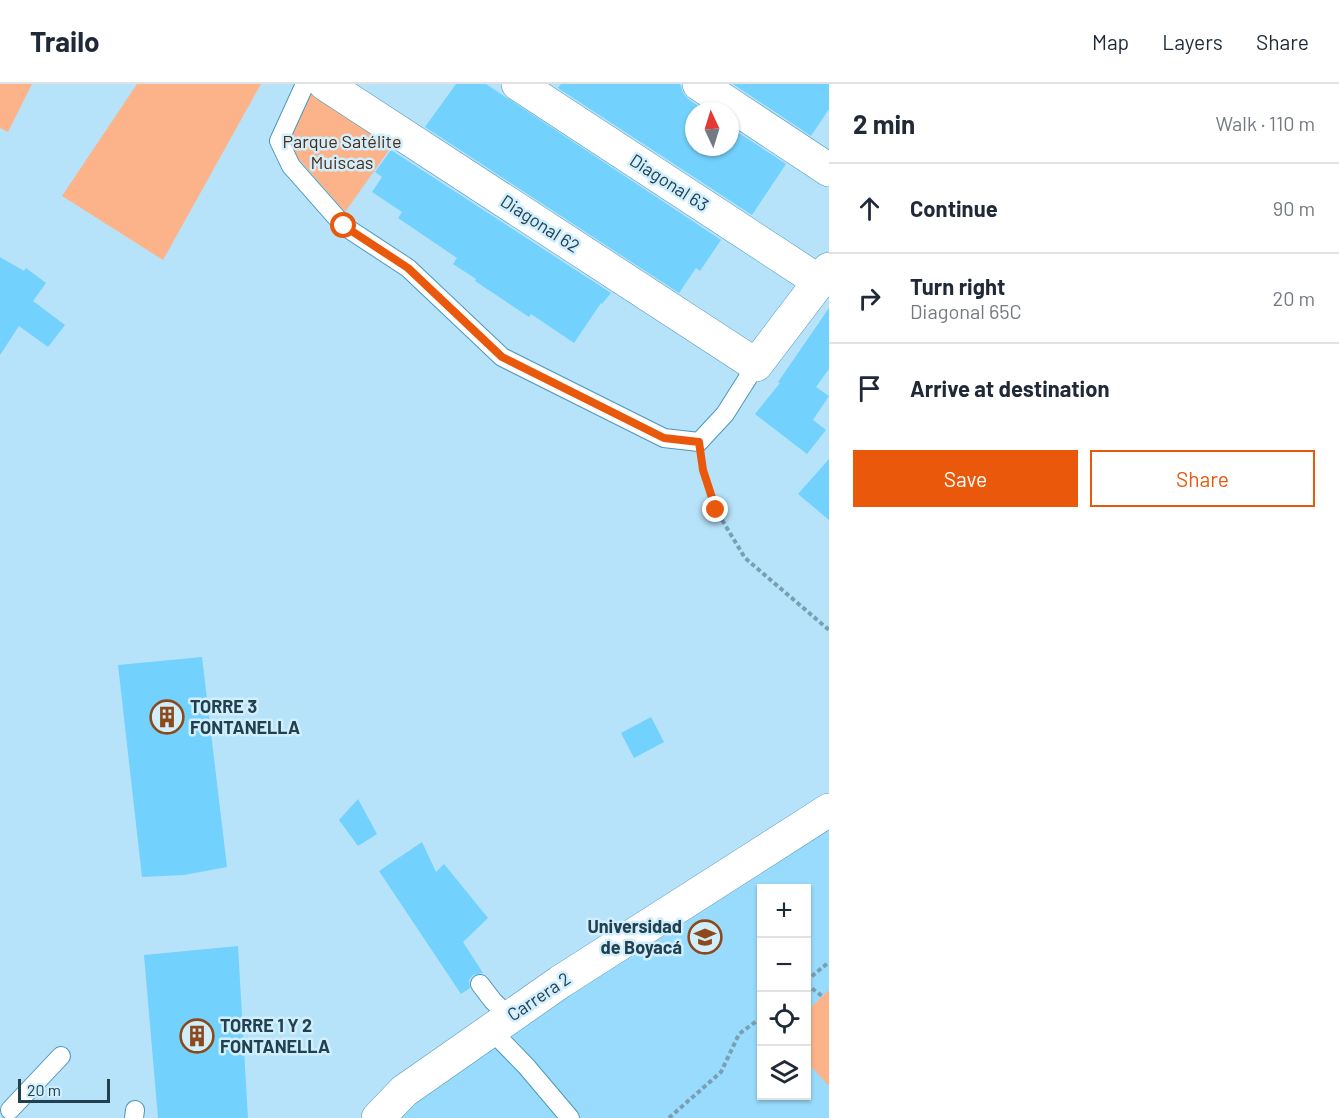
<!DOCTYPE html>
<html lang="en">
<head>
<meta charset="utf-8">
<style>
	body { margin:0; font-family:Barlow,sans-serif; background:#f2f2f3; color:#1f2937 }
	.controls { position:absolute; right:18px; bottom:18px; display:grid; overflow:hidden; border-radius:0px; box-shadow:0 2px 4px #0004 }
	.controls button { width:54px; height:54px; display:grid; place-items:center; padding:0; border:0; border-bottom:2px solid #e0e1e3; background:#fff; color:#1f2937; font:30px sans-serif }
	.compass { position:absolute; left:685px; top:18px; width:54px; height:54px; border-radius:50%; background:#fff; box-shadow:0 2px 4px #0004; rotate:356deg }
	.scale { position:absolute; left:18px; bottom:15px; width:92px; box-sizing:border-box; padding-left:6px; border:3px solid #214150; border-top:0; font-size:16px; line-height:21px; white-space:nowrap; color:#214150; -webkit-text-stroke:4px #d1eefd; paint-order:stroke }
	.stop { position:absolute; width:18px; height:18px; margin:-14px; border:4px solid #ea580c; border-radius:50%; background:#fff }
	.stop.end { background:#ea580c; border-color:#fff; box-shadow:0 2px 6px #0008 }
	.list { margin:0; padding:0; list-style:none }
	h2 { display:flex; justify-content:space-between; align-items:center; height:78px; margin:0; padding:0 24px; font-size:26px }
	h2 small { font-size:20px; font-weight:400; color:#747a83 }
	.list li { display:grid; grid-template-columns:39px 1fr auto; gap:18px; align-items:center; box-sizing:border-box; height:90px; padding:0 24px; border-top:2px solid #e0e1e3 }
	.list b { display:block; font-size:22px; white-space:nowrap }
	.list p { margin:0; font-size:20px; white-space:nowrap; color:#747a83 }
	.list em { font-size:20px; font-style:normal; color:#747a83 }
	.actions { display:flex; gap:12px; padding:18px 24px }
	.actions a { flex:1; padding:14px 0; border:2px solid #ea580c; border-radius:0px; text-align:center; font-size:21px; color:#ea580c }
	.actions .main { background:#ea580c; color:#fff }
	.icon { flex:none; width:33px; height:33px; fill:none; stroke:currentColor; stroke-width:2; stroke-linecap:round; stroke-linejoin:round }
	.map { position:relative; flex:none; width:829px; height:1034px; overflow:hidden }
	header { display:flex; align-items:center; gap:36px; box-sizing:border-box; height:84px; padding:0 30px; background:#fff; border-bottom:2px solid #e0e1e3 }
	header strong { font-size:28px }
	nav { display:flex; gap:33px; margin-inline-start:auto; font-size:21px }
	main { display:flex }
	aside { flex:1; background:#fff }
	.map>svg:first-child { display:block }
	.built { fill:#99dbfc; fill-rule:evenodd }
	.green { fill:#fdb389 }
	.building { fill:#73d1fd }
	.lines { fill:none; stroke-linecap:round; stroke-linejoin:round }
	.service-casing { stroke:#4b97ba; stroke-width:20 }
	.minor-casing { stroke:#4b97ba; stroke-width:34 }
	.tertiary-casing { stroke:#4b97ba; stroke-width:34 }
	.path { stroke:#789fb2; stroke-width:4; stroke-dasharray:4.5 3; stroke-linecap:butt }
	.service { stroke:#fff; stroke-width:18 }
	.minor { stroke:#fff; stroke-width:33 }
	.tertiary { stroke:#fff; stroke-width:33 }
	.route { stroke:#ea580c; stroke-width:8 }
	.labels { text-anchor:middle; stroke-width:5; stroke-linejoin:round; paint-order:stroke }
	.park-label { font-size:18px; fill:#502a13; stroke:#d1eefd }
	.street-label { font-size:18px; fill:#214150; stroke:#d1eefd }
	.poi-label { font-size:18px; font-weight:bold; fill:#214150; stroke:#d1eefd; text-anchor:start }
</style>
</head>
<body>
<header>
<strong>Trailo</strong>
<nav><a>Map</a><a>Layers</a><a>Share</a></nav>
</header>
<main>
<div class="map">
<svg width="829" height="1034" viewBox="0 0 829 1034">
	<rect width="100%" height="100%" fill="#b7e3fa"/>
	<!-- built -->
	<path class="built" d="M829,732v302h-436l18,-19zM762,804h44v208h-44z"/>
	<!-- green -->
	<g class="green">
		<path d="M0,0h32l-24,48 -8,-4z"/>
		<path d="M137,0h124l-98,176 -101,-64z"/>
		<path d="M312,6l82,53 -49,69 -61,-70z"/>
		<path d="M829,906v96l-23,-25 1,-50z"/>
	</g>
	<!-- building -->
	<g class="building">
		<path d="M456,0h30l235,156 -21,31 -4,-3 -17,25 -254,-166z"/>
		<path d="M561,0h119l3,9 5,6 18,12h-12v36h36v-20l56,37 -34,51 -194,-127z"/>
		<path d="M733,0h96v25l-18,27z"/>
		<path d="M391,66l220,143 -9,11 -1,-1 -27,40 -43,-29 -2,3 -54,-36 1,-2 -23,-15 4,-6 -59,-40 4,-6 -30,-20 10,-15 -7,-5z"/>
		<path d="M0,173l24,14 2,-3 20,15 -13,18 32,24 -17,22 -29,-21 -19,29z"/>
		<path d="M829,224v61l-13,18 13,9 -16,24 13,10 -19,24 -52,-40 25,-31 -2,-1z"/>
		<path d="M829,375v61l-31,-26z"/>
		<path d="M202,573l25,210 -43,8 -42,2 -24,-212z"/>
		<path d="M651,633l13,25 -30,16 -13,-25z"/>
		<path d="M358,715l19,35 -19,12 -19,-26z"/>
		<path d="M422,758l14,30 8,-8 44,54 -25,24 20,31 -10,2 -4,5 1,8 -9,6 -82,-123z"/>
		<path d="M238,862l10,172h-90l-14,-163z"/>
	</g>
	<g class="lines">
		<!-- service casing -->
		<g class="service-casing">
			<g id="service">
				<path d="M305,0l-26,57 12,25 53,60 64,42 94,89 162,81 35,4 26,-28 31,-49"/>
				<path d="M480,900l13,17 17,16"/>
				<path d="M491,946l35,36 44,52"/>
				<path d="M10,1026l51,-54"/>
				<path d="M134,1034l1,-8"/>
			</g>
		</g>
		<!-- minor casing -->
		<g class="minor-casing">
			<g id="minor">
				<path d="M325,0l431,281 73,-96"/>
				<path d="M518,0l302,198"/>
				<path d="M699,0l130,86"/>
			</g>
		</g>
		<!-- tertiary casing -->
		<g class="tertiary-casing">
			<path id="tertiary" d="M378,1034l26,-27 156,-109 269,-172"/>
		</g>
		<!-- path -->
		<g class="path">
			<path d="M702,380l14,46 29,48 84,72"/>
			<path d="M806,897l23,-19"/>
			<path d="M806,900l16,12"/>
			<path d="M669,1034l52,-46 18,-38 23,-17"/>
		</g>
		<!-- service -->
		<use href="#service" class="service"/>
		<!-- minor -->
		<use href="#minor" class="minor"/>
		<!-- tertiary -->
		<use href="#tertiary" class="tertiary"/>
	</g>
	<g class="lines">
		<!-- route -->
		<path class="route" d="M344,142l64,42 94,89 162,81 35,4 4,28 13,40"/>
	</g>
	<!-- icons -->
	<defs>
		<g id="building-ring" transform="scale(1.725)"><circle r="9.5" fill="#d1eefd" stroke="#8c491c" stroke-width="1.5"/><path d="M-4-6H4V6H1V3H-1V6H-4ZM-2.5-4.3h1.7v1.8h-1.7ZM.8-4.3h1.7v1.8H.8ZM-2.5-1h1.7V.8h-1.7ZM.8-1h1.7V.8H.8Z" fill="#8c491c"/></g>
		<g id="university-ring" transform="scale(1.725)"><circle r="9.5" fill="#d1eefd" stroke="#8c491c" stroke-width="1.5"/><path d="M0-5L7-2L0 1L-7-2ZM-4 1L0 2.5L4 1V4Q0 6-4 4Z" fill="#8c491c"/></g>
	</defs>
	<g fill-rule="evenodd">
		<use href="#building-ring" x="167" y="633"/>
		<use href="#university-ring" x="705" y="853"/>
		<use href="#building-ring" x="197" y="952"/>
	</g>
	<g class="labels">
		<!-- park labels -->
		<g class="park-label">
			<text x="342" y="64">Parque Satélite<tspan x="342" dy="21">Muiscas</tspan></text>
		</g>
		<!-- street labels -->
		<g class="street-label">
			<text transform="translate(669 99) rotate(33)" y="6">Diagonal 63</text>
			<text transform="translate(540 140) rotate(33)" y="6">Diagonal 62</text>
			<text transform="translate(539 913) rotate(-34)" y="6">Carrera 2</text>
		</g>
		<!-- poi labels -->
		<g class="poi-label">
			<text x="190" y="629">TORRE 3<tspan x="190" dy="21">FONTANELLA</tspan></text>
			<text x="682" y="849" text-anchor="end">Universidad<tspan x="682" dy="21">de Boyacá</tspan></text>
			<text x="220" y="948">TORRE 1 Y 2<tspan x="220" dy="21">FONTANELLA</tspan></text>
		</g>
	</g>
</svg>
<div class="controls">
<button>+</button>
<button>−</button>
<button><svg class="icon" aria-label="locate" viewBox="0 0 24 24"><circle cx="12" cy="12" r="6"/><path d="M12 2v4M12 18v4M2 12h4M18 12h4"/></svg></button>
<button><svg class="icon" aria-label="layers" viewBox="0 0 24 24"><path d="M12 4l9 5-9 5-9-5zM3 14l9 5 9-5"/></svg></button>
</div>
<svg class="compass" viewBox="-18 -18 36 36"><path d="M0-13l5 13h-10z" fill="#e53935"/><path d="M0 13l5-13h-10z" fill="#747a83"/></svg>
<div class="scale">20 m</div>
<div class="stop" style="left:344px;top:142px"></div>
<div class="stop end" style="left:716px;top:426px"></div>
</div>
<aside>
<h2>2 min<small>Walk · 110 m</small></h2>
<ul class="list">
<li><svg class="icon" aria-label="ahead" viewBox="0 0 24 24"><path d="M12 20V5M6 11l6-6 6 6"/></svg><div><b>Continue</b></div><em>90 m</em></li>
<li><svg class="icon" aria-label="right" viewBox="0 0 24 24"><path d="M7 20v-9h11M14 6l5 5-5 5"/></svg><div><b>Turn right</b><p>Diagonal 65C</p></div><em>20 m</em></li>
<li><svg class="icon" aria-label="arrive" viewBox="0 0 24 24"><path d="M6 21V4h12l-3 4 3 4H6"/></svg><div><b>Arrive at destination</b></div></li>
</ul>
<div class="actions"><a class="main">Save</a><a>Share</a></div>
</aside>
</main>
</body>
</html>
